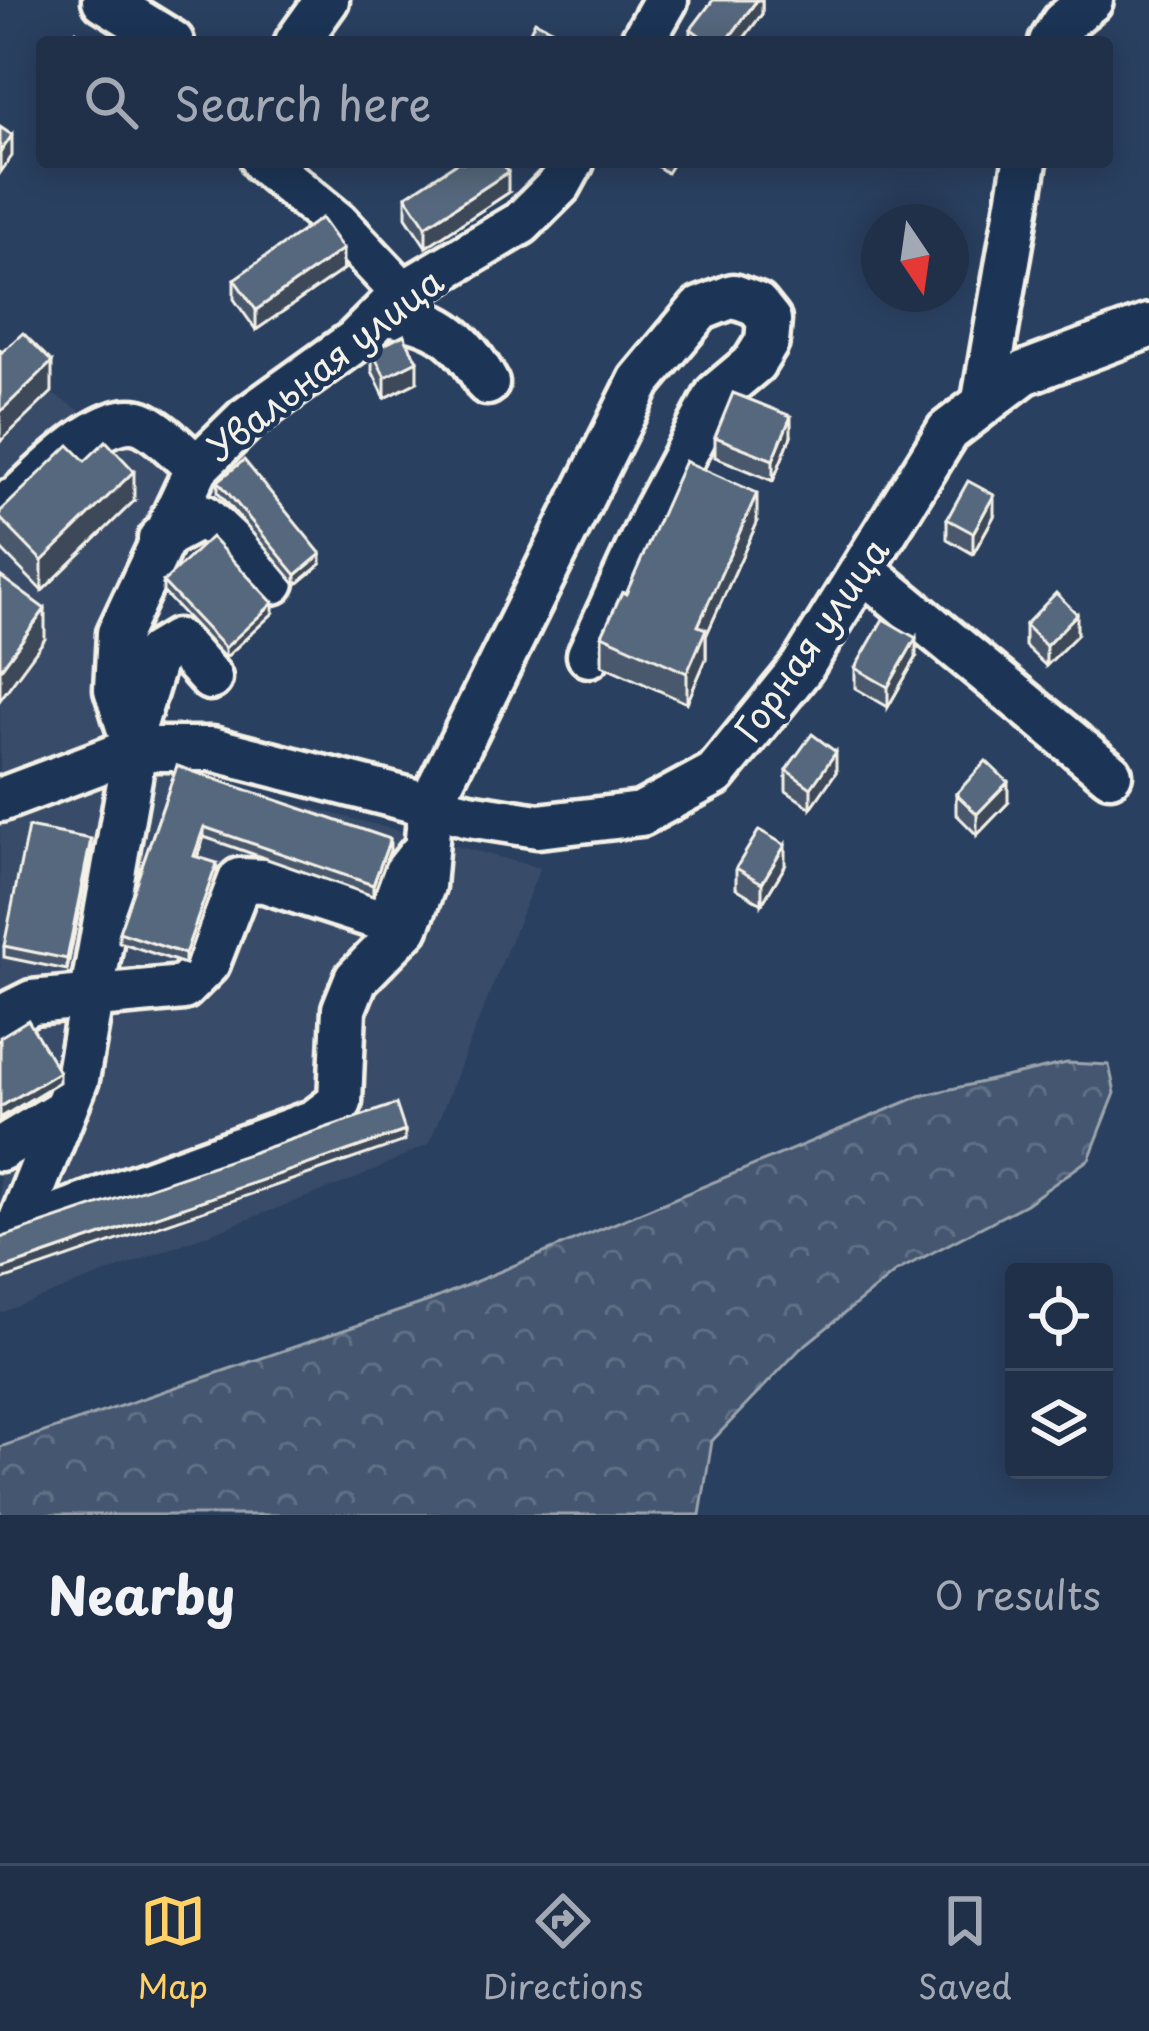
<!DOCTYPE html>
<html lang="en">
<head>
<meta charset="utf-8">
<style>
	body { margin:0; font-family:"Playpen Sans",sans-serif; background:#28384f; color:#f1f3f6 }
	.controls { position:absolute; right:36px; bottom:36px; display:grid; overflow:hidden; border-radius:12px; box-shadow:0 6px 30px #0003 }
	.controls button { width:108px; height:108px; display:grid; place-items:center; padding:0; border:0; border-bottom:3px solid #3d4b60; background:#203048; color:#f1f3f6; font:60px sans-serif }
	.compass { position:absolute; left:861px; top:204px; width:108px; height:108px; border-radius:50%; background:#203048; box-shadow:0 6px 30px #0003; rotate:167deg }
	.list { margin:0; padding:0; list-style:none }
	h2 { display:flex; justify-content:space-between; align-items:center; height:156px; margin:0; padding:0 48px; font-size:51px }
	h2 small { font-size:39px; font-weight:400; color:#a2a9b4 }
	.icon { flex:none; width:66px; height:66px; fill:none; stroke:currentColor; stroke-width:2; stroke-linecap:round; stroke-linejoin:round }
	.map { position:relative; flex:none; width:1149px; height:1515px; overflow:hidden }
	.search { position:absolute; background:#203048; box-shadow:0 6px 30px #0003; left:36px; right:36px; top:36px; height:132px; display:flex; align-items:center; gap:30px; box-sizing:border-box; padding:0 42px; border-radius:12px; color:#a2a9b4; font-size:45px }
	.sheet { height:348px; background:#203048 }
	nav { display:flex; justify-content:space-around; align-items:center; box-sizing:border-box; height:168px; border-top:3px solid #3d4b60; background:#203048; font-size:33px; color:#a2a9b4 }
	nav a { display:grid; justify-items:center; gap:6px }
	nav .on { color:#ffd166 }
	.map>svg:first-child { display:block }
	.built { fill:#374c69 }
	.forest { fill:url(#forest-crowns); stroke:#9ca4ac; stroke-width:3 }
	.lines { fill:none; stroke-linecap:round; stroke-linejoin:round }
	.minor-casing { stroke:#f4f1e8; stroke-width:51 }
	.minor { stroke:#1d3557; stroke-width:42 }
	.wall { fill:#4a596c; stroke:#f4f1e8; stroke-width:3 }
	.shaded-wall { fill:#3c4858; stroke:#f4f1e8; stroke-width:3 }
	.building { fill:#56677d; stroke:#f4f1e8; stroke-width:3 }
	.labels { text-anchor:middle; stroke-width:10; stroke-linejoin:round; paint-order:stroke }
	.street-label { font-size:36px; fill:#f4f1e8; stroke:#1d3557 }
</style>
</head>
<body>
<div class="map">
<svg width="1149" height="1515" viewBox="0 0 1149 1515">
	<defs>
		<pattern id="forest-crowns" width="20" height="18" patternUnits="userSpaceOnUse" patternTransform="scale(3)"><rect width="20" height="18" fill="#445771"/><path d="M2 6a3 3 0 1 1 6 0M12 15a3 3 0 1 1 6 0" fill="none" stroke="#607085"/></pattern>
	</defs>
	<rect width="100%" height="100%" fill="#2a4060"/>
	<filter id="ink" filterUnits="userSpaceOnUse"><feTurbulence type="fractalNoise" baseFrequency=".00833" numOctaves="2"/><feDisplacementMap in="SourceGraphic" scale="24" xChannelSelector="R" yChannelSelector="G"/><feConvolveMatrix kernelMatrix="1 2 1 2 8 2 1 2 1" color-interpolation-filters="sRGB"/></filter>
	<g filter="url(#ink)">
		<!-- built -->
		<g class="built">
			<path d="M0,361l183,114 -64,263 -119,45z"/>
			<path d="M151,766l389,102 -111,276 -69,33 -360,136v-491z"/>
		</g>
		<!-- forest -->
		<path class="forest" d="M1067,1063l42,2 6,28 -26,66 -63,45 -129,67 -97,78 -88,92 -12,74h-700v-68l429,-146 491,-205z"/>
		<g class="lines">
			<!-- minor casing -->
			<g class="minor-casing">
				<g id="minor">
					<path d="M104,0l68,42"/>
					<path d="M297,42l30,-42"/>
					<path d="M642,42l24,-42"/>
					<path d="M1051,42l12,-19 28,-23"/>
					<path d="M263,162l74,61 66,70"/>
					<path d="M383,314c52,4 79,23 104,69"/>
					<path d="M984,400l41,-238"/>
					<path d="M0,505l16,-6c27,-23 90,-93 128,-75 18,9 37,30 53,43"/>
					<path d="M160,539l43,-23 70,66"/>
					<path d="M865,572l245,202"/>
					<path d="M132,734l25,-81 20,-12 33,37"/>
					<path d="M0,800l135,-51h77l257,66 69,11 103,-12 74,-40 87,-107 146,-236 76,-58 125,-47"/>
					<path d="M0,1018l32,-16 151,-14 25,-25 32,-83 25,1 107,35 47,-60"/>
					<path d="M0,1149l64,-39"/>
					<path d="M17,1230l60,-151 58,-330 -19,-60 3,-56 78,-166 49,-48 109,-78 48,-48 118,-70 39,-39 12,-22"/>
					<path d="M0,1236l315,-115 25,-19 4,-93 12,-30 51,-52 16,-41 7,-81 210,-424 60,-72 33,-13 24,9 12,15 -2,22 -13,21 -37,31 -62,117 -66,144"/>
				</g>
			</g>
			<!-- minor -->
			<use href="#minor" class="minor"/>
		</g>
		<!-- wall -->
		<g class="wall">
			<path d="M762,0v14l-21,28h-50v-13z"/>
			<path d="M651,162h23l-7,11z"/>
			<path d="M508,193l-82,54 -20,-30v-21z"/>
			<path d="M343,270l-87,60 -22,-31v-20z"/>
			<path d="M372,351l45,31 -32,16 -13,-27z"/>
			<path d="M791,436l-18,45 -58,-24v-20z"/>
			<path d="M218,481l103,83 -25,21 -78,-93z"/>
			<path d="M134,501l-92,90 -42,-43v-36z"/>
			<path d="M994,516l-21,38 -26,-15v-20z"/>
			<path d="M757,523l-51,113v23l-19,44 -85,-38v-30l24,-41z"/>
			<path d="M163,582l110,31 -48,45 -62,-66z"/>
			<path d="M1025,625l52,10 -31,31 -21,-20z"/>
			<path d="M916,658l-28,49 -33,-19v-20z"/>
			<path d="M177,766l213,84 -17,46 -169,-59 -7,20 20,17 -32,90 -66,-22v-10z"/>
			<path d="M786,770l50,2 -25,36 -25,-17z"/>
			<path d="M956,794l52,9 -31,32 -21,-21z"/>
			<path d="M91,850l-24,120 -63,-13v-11z"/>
			<path d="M785,866l-23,38 -26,-16v-20z"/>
		</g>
		<!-- shaded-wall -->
		<g class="shaded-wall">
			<path d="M757,0h5v14l-21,28h-15z"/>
			<path d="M12,135v21l-12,17v-20z"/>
			<path d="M508,172v21l-82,54v-21z"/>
			<path d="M343,249v21l-87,60v-20z"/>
			<path d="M417,361v21l-32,16v-21z"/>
			<path d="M52,362v30l-52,50v-30z"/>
			<path d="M791,416v20l-18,45v-21z"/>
			<path d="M134,471v30l-92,90v-30z"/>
			<path d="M757,493v30l-51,113v23l-19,44v-30l11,-47z"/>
			<path d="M994,495v21l-21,38v-21z"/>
			<path d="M321,554v10l-25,21v-10z"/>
			<path d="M273,603v10l-48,45v-10z"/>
			<path d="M45,609v30l-45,61v-30z"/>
			<path d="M1077,614v21l-31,31v-20z"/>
			<path d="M916,638v20l-28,49v-20z"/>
			<path d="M836,752v20l-25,36v-20z"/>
			<path d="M1008,782v21l-31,32v-21z"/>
			<path d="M204,827v10l-10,29v-10z"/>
			<path d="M91,839v11l-24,120v-11z"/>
			<path d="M390,839v11l-17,46v-11z"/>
			<path d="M785,845v21l-23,38v-21z"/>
			<path d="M217,863v11l-32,90v-10z"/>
			<path d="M59,1072v10l-59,36v-11z"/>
			<path d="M405,1131v10l-405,140v-11z"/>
		</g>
		<!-- building -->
		<g class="building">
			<path d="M713,0h44l-31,42h-17l-18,-13z"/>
			<path d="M535,21l26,13 -4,8h-32z"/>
			<path d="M76,31l16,11h-23z"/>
			<path d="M0,127l12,8 -12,18z"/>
			<path d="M458,162h43l7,10 -82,54 -20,-30z"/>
			<path d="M321,218l22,31 -87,61 -22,-31z"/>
			<path d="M23,333l29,29 -52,50v-62l2,2z"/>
			<path d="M404,335l13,26 -32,16 -13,-26z"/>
			<path d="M733,393l58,23 -18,44 -58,-23z"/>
			<path d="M106,441l28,30 -92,90 -42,-43v-6l69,-67 16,16z"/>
			<path d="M244,460l77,94 -25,21 -78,-94z"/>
			<path d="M685,461l72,32 -59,133 8,3 -19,44 -85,-38 20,-43 4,2z"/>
			<path d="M968,481l26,14 -21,38 -26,-14z"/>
			<path d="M211,537l62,66 -48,45 -62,-66z"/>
			<path d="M0,576l45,33 -45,61z"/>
			<path d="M1056,593l21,21 -31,32 -21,-21z"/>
			<path d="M883,619l33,19 -28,49 -33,-19z"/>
			<path d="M812,734l24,18 -25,36 -25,-18z"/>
			<path d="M986,761l22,21 -31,32 -21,-20z"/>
			<path d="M177,766l213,73 -17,46 -169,-58 -10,29 23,7 -32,91 -66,-22z"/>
			<path d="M28,827l63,12 -24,120 -63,-13z"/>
			<path d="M759,830l26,15 -23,38 -26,-15z"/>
			<path d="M28,1020l31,52 -59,35v-70z"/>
			<path d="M396,1104l9,27 -405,139v-32z"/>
		</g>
	</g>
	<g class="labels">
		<!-- street labels -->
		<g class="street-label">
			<text transform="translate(325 365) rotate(-38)" y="13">Увальная улица</text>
			<text transform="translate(812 640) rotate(-55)" y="13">Горная улица</text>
		</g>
	</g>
</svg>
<div class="controls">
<button><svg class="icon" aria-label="locate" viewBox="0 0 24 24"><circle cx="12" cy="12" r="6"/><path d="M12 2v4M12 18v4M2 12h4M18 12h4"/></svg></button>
<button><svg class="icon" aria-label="layers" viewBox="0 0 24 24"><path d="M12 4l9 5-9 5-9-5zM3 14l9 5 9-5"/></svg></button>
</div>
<svg class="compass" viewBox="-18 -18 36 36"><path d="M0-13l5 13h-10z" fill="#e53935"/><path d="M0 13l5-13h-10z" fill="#a2a9b4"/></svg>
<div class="search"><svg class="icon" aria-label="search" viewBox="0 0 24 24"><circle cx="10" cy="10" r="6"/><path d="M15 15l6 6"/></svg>Search here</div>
</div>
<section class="sheet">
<h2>Nearby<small>0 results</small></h2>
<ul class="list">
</ul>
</section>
<nav>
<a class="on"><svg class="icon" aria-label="map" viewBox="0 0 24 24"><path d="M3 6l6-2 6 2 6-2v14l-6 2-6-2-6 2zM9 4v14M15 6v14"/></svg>Map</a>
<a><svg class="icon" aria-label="directions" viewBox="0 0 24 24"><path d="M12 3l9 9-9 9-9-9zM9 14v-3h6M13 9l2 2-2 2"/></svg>Directions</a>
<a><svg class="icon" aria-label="saved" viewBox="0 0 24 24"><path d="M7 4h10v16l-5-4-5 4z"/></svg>Saved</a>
</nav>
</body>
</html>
